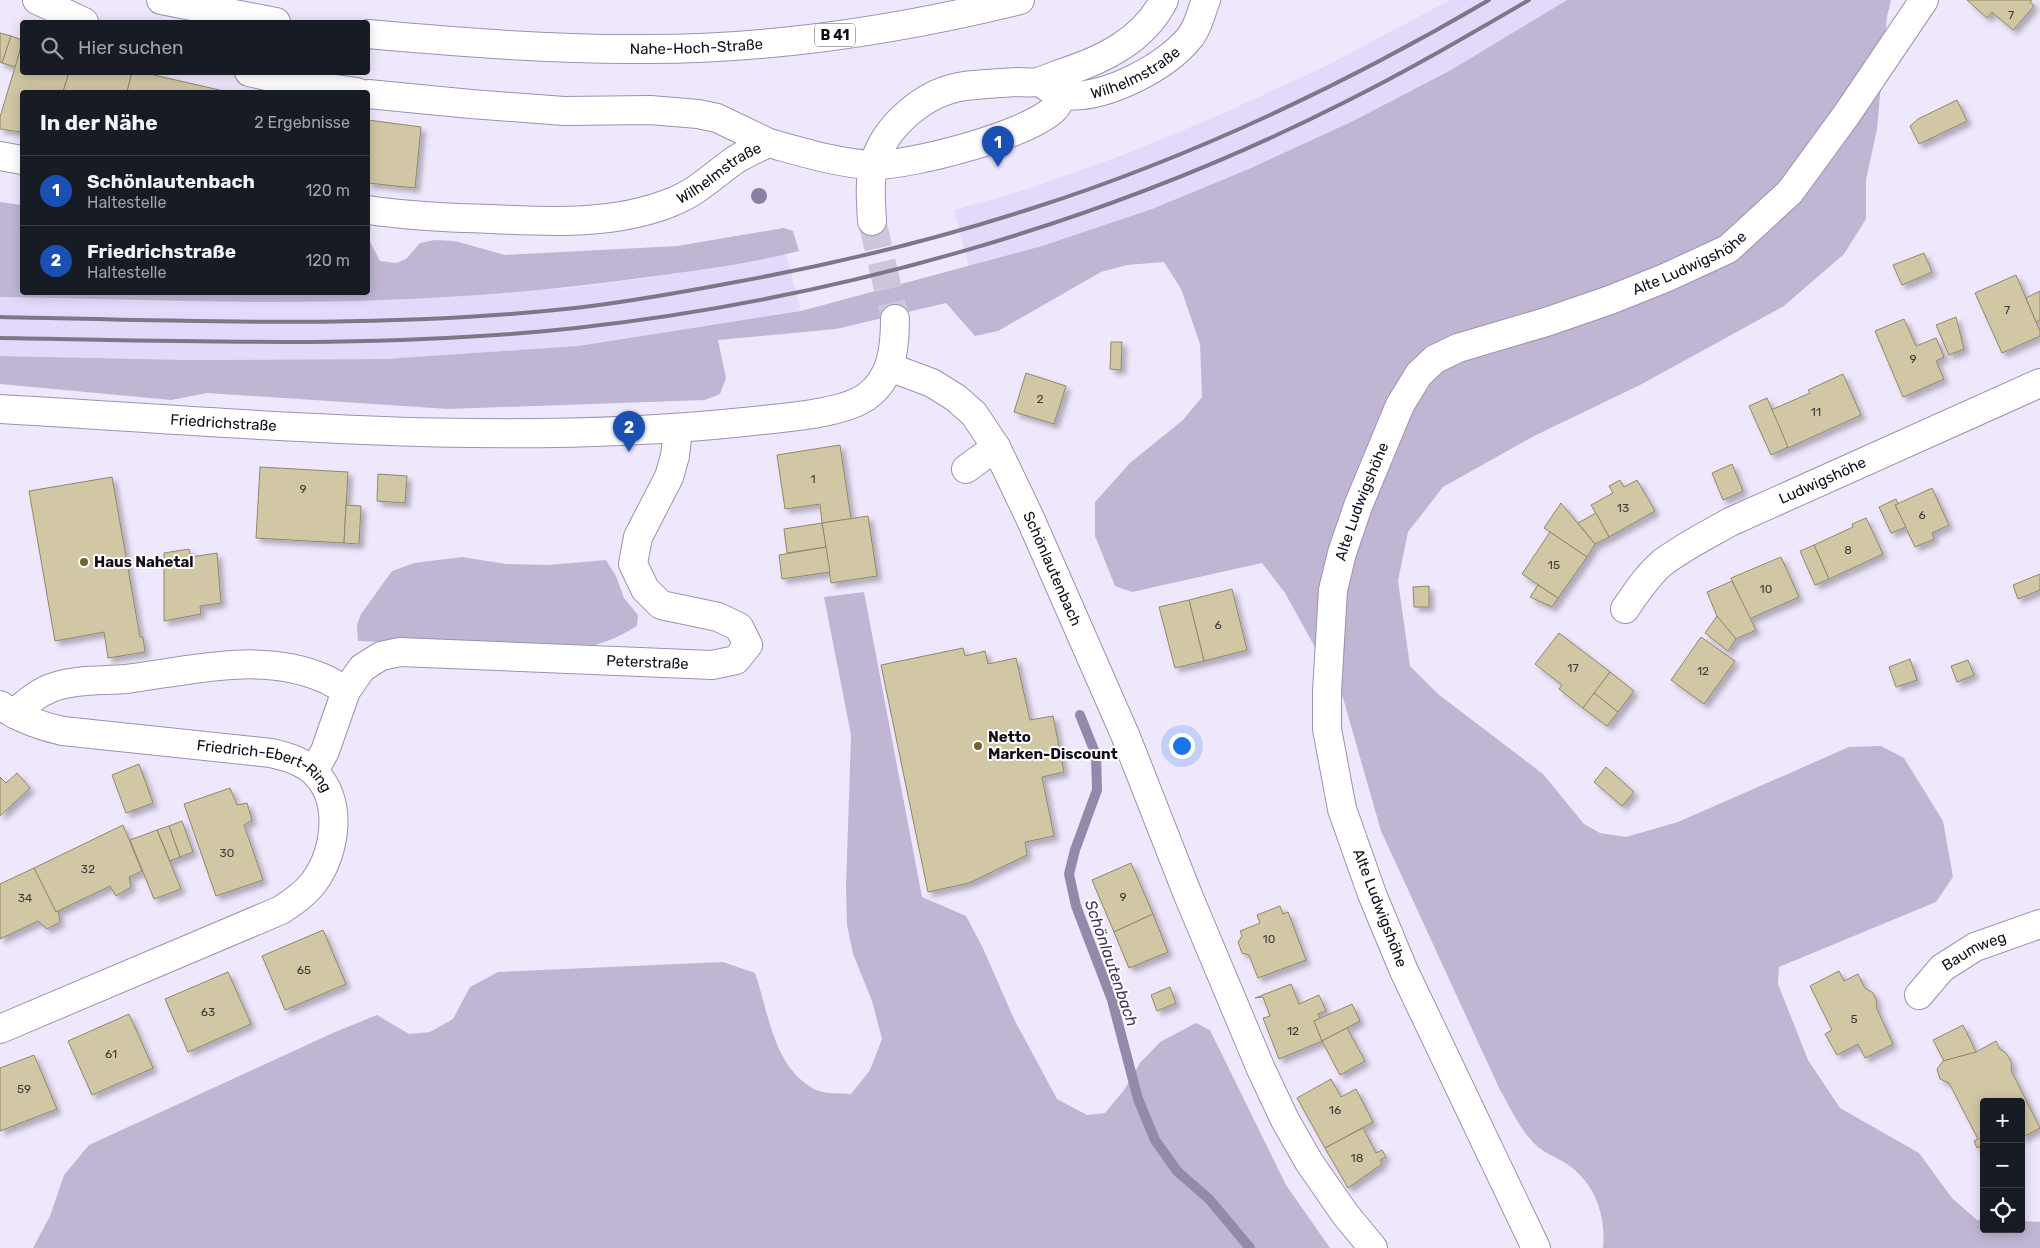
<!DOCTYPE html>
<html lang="de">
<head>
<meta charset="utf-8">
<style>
	body { margin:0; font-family:Rubik,sans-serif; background:#242831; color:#f1f3f6 }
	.controls { position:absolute; right:15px; bottom:15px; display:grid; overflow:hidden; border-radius:5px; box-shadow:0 2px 12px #0003 }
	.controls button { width:45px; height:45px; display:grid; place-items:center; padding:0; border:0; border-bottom:1px solid #363941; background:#171b24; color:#f1f3f6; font:25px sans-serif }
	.you { position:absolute; left:1181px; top:745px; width:18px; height:18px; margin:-12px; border:4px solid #fff; border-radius:50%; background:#1a73e8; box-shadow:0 0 0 8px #1a73e833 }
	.badge { display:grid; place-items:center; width:32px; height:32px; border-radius:50%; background:#b45309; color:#fff; font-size:16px; font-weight:700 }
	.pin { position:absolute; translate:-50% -41px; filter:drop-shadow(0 1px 2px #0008) }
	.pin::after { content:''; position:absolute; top:26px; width:18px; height:15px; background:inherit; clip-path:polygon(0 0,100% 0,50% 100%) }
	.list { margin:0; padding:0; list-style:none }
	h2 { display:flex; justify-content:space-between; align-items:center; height:65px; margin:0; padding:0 20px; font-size:21px }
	h2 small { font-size:16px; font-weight:400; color:#9ea1a6 }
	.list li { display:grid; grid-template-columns:32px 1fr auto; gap:15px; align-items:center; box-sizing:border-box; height:70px; padding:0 20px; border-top:1px solid #363941 }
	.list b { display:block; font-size:19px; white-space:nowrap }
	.list p { margin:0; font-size:16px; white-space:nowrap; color:#9ea1a6 }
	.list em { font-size:16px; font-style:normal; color:#9ea1a6 }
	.icon { flex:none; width:28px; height:28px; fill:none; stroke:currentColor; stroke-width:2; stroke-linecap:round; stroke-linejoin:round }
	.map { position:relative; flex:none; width:2040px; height:1248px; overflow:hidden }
	.search { position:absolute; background:#171b24; box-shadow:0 2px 12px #0003; left:20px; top:20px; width:350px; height:55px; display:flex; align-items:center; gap:12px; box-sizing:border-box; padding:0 18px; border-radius:5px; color:#9ea1a6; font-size:19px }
	.panel { position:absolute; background:#171b24; box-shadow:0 2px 12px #0003; left:20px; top:90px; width:350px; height:205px; border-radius:5px }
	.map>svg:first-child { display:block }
	.built { fill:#e4d9fa }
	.green { fill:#c0b6d4 }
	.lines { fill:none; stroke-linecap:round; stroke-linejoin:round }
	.stream { stroke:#9488ab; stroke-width:10 }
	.building { fill:#d1c7a5; stroke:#918867; filter:url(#shadow) }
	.minor-tunnel { stroke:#cec7db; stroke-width:28; stroke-dasharray:28 14; stroke-linecap:butt }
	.minor-casing { stroke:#9c91b1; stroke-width:30 }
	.major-casing { stroke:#9c91b1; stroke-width:30 }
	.minor { stroke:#fff; stroke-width:28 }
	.major { stroke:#fff; stroke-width:28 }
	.rail { stroke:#7d7888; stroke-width:4 }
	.tree { fill:#8d7fa2 }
	.poi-dot { fill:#716330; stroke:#fff; stroke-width:2 }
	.labels { text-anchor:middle; stroke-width:4; stroke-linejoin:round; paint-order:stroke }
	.number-label { font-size:12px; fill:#413c3c }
	.shield { fill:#fff; stroke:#58565e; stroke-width:1 }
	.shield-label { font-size:14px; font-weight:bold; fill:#110d19 }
	.street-label { font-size:15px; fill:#110d19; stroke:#fff }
	.poi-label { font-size:15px; font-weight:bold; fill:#110d19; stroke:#fff; text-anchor:start }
	.water-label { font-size:16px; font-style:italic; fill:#443162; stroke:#fff }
</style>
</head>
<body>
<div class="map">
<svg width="2040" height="1248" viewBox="0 0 2040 1248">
	<defs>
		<filter id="shadow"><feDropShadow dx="4.5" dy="4.5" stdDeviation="2.5" flood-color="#0004"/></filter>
	</defs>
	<rect width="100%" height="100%" fill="#efe8fd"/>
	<!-- built -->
	<g class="built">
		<path d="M1450,0h117l-116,70 -98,51 -102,47 -99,41 -110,37 -73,21 -15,-57 71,-20 106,-38 95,-40 100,-46z"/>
		<path d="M786,254l15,57 -223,35 -193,13 -197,1 -188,-4v-59l188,5 195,-2 189,-12 101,-14z"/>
	</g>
	<!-- green -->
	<g class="green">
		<path d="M1567,0h324l-4,17 -10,112 -11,51v39l-22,35 -60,52 -144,79 -106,51 -91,51 -35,45 -10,49 12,85 28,28 105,80 41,50 16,9 26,4 52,-15 171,-75 32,-1 23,12 39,63 10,56 -17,25 -157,65 -1,17 30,76 32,48 79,45 33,45 25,22 7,1v8h37v-8l19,1v26h-437c3,-31 -7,-62 -32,-81 -10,-8 -23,-12 -33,-20 -17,-15 -27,-38 -38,-57l-119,-259 -38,-133 -58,-105 -23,-30 -130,29 -17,-6 -20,-50v-34l35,-39 53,-43 19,-23 -2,-53 -19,-55 -17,-27 -37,3 -26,7 -103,59 -23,5 -29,-33 -110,26 -118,11 8,38 -6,16 -15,6 -257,9 -241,-16 -36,7 -171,-16v-28l188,4 197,-1 193,-13 223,-35 241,-65 110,-37 99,-41 102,-47 98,-51z"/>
		<path d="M0,202l22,3v87h346v-54l12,23 16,2 10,-4 14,-16 14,-3 21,1 50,14 172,-9 107,-18 9,3 6,20c-51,13 -106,20 -159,27 -85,12 -171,19 -257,22 -127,5 -255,-1 -383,-3z"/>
		<path d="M462,557l44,7 42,1 58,-5 10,16 8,22 14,17 -1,11c-21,13 -40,20 -64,24l-215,-9 -1,-16 4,-11 31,-43 22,-8z"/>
		<path d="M864,592l58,305 44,19 16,30 32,73 43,80 30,16 18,-2 19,-23 16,-27 20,-21 36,-19 14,7 76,155 44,63h-1297l17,-32 14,-41 25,-30 246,-113 42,-17 32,19 21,-2 23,-13 17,-32 28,-15 225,-10 32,11c14,40 18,95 61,117 9,4 25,3 35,4l19,-24 12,-31 -10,-38 -19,-47 -6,-29 -1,-38 5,-152 -27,-138z"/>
	</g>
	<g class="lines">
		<!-- stream -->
		<path class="stream" d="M1080,715l16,40 1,35 -22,60 -6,24 7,32 36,94 26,99 17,41 22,31 32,28 41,49"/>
	</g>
	<!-- building -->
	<g class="building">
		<path d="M1967,0h65l-2,2 4,4 -21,24 -21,-18 -5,6z"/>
		<path d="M0,33l11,3 -9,27 -2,-1z"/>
		<path d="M11,36l11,4 -6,27 -14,-4z"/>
		<path d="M22,44v28h47l-6,20h-41v40l-22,-3v-12z"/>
		<path d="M69,72h63l-5,20h-64z"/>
		<path d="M132,72h9l87,20h-101z"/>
		<path d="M1957,100l10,21 -48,23 -9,-18 8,-7z"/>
		<path d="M368,120l53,7 -6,61 -47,-5z"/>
		<path d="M1924,253l8,19 -30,13 -9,-20z"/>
		<path d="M2016,275l24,56v5l-38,17 -27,-60z"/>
		<path d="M2040,291v29l-4,2 -10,-24z"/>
		<path d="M1956,317l8,32 -15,6 -13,-30z"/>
		<path d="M1904,319l12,27 20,-8 8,19 -8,4 8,18 -41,18 -28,-66z"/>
		<path d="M1111,342h11l-1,28 -11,-1z"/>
		<path d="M1026,373l40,13 -12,38 -40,-12z"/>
		<path d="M1843,374l18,41 -73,33 -17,-38 39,-17 -2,-3z"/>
		<path d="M1767,398l21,49 -17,8 -22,-49z"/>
		<path d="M840,445l11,74 -29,4 -2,-19 -35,5 -8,-54z"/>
		<path d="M1732,464l11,27 -20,9 -11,-27z"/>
		<path d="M260,467l88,5 -4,71 -88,-5z"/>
		<path d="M378,474l29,2 -2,27 -28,-2z"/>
		<path d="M112,477l28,160h3l2,15 -37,6 -4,-26 -49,9 -26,-150z"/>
		<path d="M1620,480l4,7 13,-7 18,31 -46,26 -18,-32 22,-12 -4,-7z"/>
		<path d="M1932,488l17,37 -17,8 2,6 -19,8 -20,-42z"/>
		<path d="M1896,499l2,5 -3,1 11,22 -15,6 -12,-26z"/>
		<path d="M1561,503l34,41 -8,13 -43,-29z"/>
		<path d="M346,505l15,1 -2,38 -15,-1z"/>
		<path d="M1596,513l13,24 -14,7 -17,-21z"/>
		<path d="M868,516l9,60 -46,7 -9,-60z"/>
		<path d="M1866,518l17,36 -54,25 -15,-34 39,-18 -1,-3z"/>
		<path d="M822,523l4,24 -39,6 -3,-24z"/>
		<path d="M1550,532l37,25 -29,41 -36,-24z"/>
		<path d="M1814,545l15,34 -14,6 -15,-34z"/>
		<path d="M826,547l4,25 -48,7 -3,-24z"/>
		<path d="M189,549l2,8 26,-4 4,50 -21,3 1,8 -37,7v-68z"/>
		<path d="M1781,557l18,40 -50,22 -18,-41z"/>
		<path d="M2040,574v16l-22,9 -5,-14z"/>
		<path d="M1732,581l24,49 -20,9 -19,-23 -10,-24z"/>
		<path d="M1538,585l20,13 -6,9 -22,-10z"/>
		<path d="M1429,586v21h-15l-1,-20z"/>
		<path d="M1232,589l15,61 -43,11 -15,-61z"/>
		<path d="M1189,600l15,61 -29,7 -16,-61z"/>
		<path d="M1717,616l19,23 -8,12 -23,-18z"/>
		<path d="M1559,633l51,39 -27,36 -24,-19 3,-4 -27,-21z"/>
		<path d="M1701,637l34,24 -31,43 -33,-24z"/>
		<path d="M963,648l2,8 20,-5 3,13 28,-6 14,62 23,-4 11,56 -22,5 12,59 -29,6 2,13 -58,28 -41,9 -47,-227z"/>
		<path d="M1910,659l7,21 -21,7 -7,-20z"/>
		<path d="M1968,660l6,15 -17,7 -6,-16z"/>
		<path d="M1610,672l24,19 -16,21 -24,-19z"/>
		<path d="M1594,693l24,19 -11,14 -24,-18z"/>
		<path d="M139,764l14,39 -27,10 -14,-38z"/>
		<path d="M1606,767l28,25 -12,14 -28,-24z"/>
		<path d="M17,773l13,15 -30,28v-39l6,6z"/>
		<path d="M230,788l7,17 10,-2 5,17 -8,5 19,55 -47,16 -32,-92z"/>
		<path d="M182,821l11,31 -13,5 -11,-31z"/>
		<path d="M123,825l19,46 -13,6 2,10 -15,9 -6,-10 -54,26 -22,-44z"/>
		<path d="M169,826l11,31 -10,4 -13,-31z"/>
		<path d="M157,830l24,59 -27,10 -24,-59z"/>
		<path d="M1131,863l22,51 -39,18 -22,-52z"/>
		<path d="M34,868l22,44 2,-1 2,11 -13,7 -9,-8 -38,18v-55z"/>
		<path d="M1280,906l3,8 5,-2 18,48 -48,18 -9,-23 -7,-2 -4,-11 4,-6 -2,-5 20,-8 -3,-8z"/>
		<path d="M1153,914l15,38 -39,16 -15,-36z"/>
		<path d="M323,930l23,54 -61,26 -23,-54z"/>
		<path d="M1839,971l5,10 14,-7 6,13 9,6 3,6 1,10 16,35 -28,14 -7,-14 -21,11 -12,-21 7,-4 -22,-44z"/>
		<path d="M228,972l23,52 -63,28 -23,-53z"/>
		<path d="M1291,984l8,20 20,-9 7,16 -8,3 2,5 -6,2 8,20 -43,18 -16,-41 7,-2 -7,-19 -8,1z"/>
		<path d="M1170,987l6,16 -19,8 -6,-16z"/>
		<path d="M1352,1004l8,17 -38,20 -8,-20z"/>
		<path d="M129,1014l24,54 -61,27 -24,-54z"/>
		<path d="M1963,1025l13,27 -32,9 -11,-21z"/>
		<path d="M1347,1028l18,33 -25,14 -18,-34z"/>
		<path d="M1996,1041l4,8 6,4 3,5 3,6 -1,6 29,58 -19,10v-36h-37v49l-3,-5 -4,2 -3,-7 4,-2 -29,-56 -9,-4 -3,-10 6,-8 33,-9z"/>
		<path d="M34,1055l23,54 -57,22v-63z"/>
		<path d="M1331,1079l10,18 15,-8 17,33 -48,26 -28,-50z"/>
		<path d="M1363,1128l13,25 6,-3 4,7 -6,3 2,4 -34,24 -23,-40z"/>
	</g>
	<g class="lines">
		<!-- minor-tunnel -->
		<path class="minor-tunnel" d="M872,221l23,98"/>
		<!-- minor casing -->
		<g class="minor-casing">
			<g id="minor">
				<path id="s1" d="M1047,87c5,2 11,7 17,8 40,5 103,-28 127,-59 8,-11 10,-24 15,-36"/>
				<path d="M0,156l22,4"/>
				<path id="s2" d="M368,210c41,6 82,8 124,9 60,3 124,6 180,-17 24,-9 43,-28 63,-42 11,-7 23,-12 34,-17 33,9 71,21 105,22 38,0 155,-30 181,-57 3,-4 6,-9 8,-13"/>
				<path d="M872,221c-1,-19 -3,-40 2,-57 11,-39 52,-73 91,-78 17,-2 35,-3 53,-4 6,0 13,1 19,0 8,-2 17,-6 25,-9 41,-13 82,-33 102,-73"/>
				<path id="s3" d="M889,367l43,16 24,15 18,16 22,33 34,71 96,219 62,158 73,174 24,51 24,42 36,52 28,34"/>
				<path id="s4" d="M0,409c247,14 497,39 744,13 33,-4 96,-7 122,-25 26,-18 29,-49 29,-78"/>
				<path d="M966,469l30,-22"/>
				<path id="s5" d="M1625,609c11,-16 22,-33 37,-46 21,-16 45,-28 68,-41l310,-139"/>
				<path id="s6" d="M0,705c20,14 40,21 63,26l208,22c14,3 31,8 42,18 31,28 23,81 1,111 -9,12 -21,20 -33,28l-281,119"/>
				<path d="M14,714c11,-10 22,-20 37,-26 23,-9 51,-7 75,-9 62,-8 136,-28 197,-1 8,3 15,8 23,13"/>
				<path id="s7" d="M314,771l11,-20 21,-60 16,-23 19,-12 19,-4 312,13 24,-5 12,-15 -9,-18 -21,-10 -57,-12 -16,-16 -12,-25 5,-27 31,-60 6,-21 3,-27"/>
				<path id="s8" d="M1919,995l23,-27 33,-21 65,-23"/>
				<path id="s9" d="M1536,1248l-132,-277 -32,-77 -30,-85 -15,-80v-37l6,-102 9,-37 16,-47 42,-101 19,-31 16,-15 23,-11 88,-26 64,-22 55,-22 63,-29 62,-57 57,-78 77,-114"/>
			</g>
		</g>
		<!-- major casing -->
		<g class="major-casing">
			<g id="major">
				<path d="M37,0l47,22"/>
				<path d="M161,0l115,22"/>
				<path id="s10" d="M368,34c92,8 185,16 279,15 125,0 251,-19 373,-49"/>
				<path d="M249,72l51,12 57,8"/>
				<path d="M368,94l103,10 93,7 86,-1 48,4 19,4 52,25"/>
			</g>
		</g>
		<!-- minor -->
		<use href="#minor" class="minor"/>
		<!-- major -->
		<use href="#major" class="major"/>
		<!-- rail -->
		<g class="rail">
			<path d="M0,317c192,4 384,12 575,-9 54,-6 108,-16 161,-26 99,-18 198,-42 294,-73 160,-51 314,-124 459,-209"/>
			<path d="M0,338c192,3 384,11 576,-10 263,-29 535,-107 771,-227 62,-31 122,-66 182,-101"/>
		</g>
	</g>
	<!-- trees -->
	<circle class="tree" cx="759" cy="196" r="8"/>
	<!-- markers -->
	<g class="poi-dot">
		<circle cx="84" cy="562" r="5"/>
		<circle cx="978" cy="746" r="5"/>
	</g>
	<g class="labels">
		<!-- number labels -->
		<g class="number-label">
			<text x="2011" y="19">7</text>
			<text x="2007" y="314">7</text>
			<text x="1913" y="363">9</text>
			<text x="1040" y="403">2</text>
			<text x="1816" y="416">11</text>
			<text x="813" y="483">1</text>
			<text x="303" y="493">9</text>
			<text x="1623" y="512">13</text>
			<text x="1922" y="519">6</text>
			<text x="1848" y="554">8</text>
			<text x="1554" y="569">15</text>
			<text x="1766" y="593">10</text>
			<text x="1218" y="629">6</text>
			<text x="1573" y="672">17</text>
			<text x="1703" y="675">12</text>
			<text x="227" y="857">30</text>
			<text x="88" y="873">32</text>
			<text x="1123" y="901">9</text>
			<text x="25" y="902">34</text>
			<text x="1269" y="943">10</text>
			<text x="304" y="974">65</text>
			<text x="208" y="1016">63</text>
			<text x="1854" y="1023">5</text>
			<text x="1293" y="1035">12</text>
			<text x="111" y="1058">61</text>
			<text x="24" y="1093">59</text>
			<text x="1335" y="1114">16</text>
			<text x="1357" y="1162">18</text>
		</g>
		<!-- shield labels -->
		<rect class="shield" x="815" y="23.5" width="40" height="23" rx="4"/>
		<g class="shield-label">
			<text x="835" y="40">B 41</text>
		</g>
		<!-- street labels -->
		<g class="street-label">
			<text dy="5" stroke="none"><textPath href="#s10" startOffset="329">Nahe-Hoch-Straße</textPath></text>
			<text dy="5" stroke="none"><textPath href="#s1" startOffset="95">Wilhelmstraße</textPath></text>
			<text dy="5" stroke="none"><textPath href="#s2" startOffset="362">Wilhelmstraße</textPath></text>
			<text dy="5" stroke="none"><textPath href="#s9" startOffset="1229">Alte Ludwigshöhe</textPath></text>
			<text dy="5" stroke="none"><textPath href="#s4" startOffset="224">Friedrichstraße</textPath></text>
			<text dy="5" stroke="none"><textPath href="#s5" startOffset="240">Ludwigshöhe</textPath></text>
			<text dy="5" stroke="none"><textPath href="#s9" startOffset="794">Alte Ludwigshöhe</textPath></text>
			<text dy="5" stroke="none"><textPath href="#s3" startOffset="272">Schönlautenbach</textPath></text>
			<text dy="5" stroke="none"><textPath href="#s7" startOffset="404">Peterstraße</textPath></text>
			<text dy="5" stroke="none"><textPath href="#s6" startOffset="276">Friedrich-Ebert-Ring</textPath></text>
			<text transform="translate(1380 908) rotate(69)" y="5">Alte Ludwigshöhe</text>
			<text dy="5" stroke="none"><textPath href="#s8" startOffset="72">Baumweg</textPath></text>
		</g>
		<!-- poi labels -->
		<g class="poi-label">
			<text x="94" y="567">Haus Nahetal</text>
			<text x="988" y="742">Netto<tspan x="988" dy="17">Marken-Discount</tspan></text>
		</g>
		<!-- water labels -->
		<g class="water-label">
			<text transform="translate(1112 963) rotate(71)" y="6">Schönlautenbach</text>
		</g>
	</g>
</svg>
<div class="controls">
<button>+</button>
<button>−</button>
<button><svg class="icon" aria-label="locate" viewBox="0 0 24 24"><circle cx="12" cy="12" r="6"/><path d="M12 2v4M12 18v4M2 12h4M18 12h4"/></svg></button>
</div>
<div class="you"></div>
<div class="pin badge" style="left:998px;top:167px;background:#1a4fb4">1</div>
<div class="pin badge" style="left:629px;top:452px;background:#1a4fb4">2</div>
<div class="search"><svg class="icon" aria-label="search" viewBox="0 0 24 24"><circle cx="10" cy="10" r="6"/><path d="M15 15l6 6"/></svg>Hier suchen</div>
<section class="panel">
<h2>In der Nähe<small>2 Ergebnisse</small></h2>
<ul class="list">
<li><span class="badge" style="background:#1a4fb4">1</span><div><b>Schönlautenbach</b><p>Haltestelle</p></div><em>120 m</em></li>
<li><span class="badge" style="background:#1a4fb4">2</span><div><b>Friedrichstraße</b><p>Haltestelle</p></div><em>120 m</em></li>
</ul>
</section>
</div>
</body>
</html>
